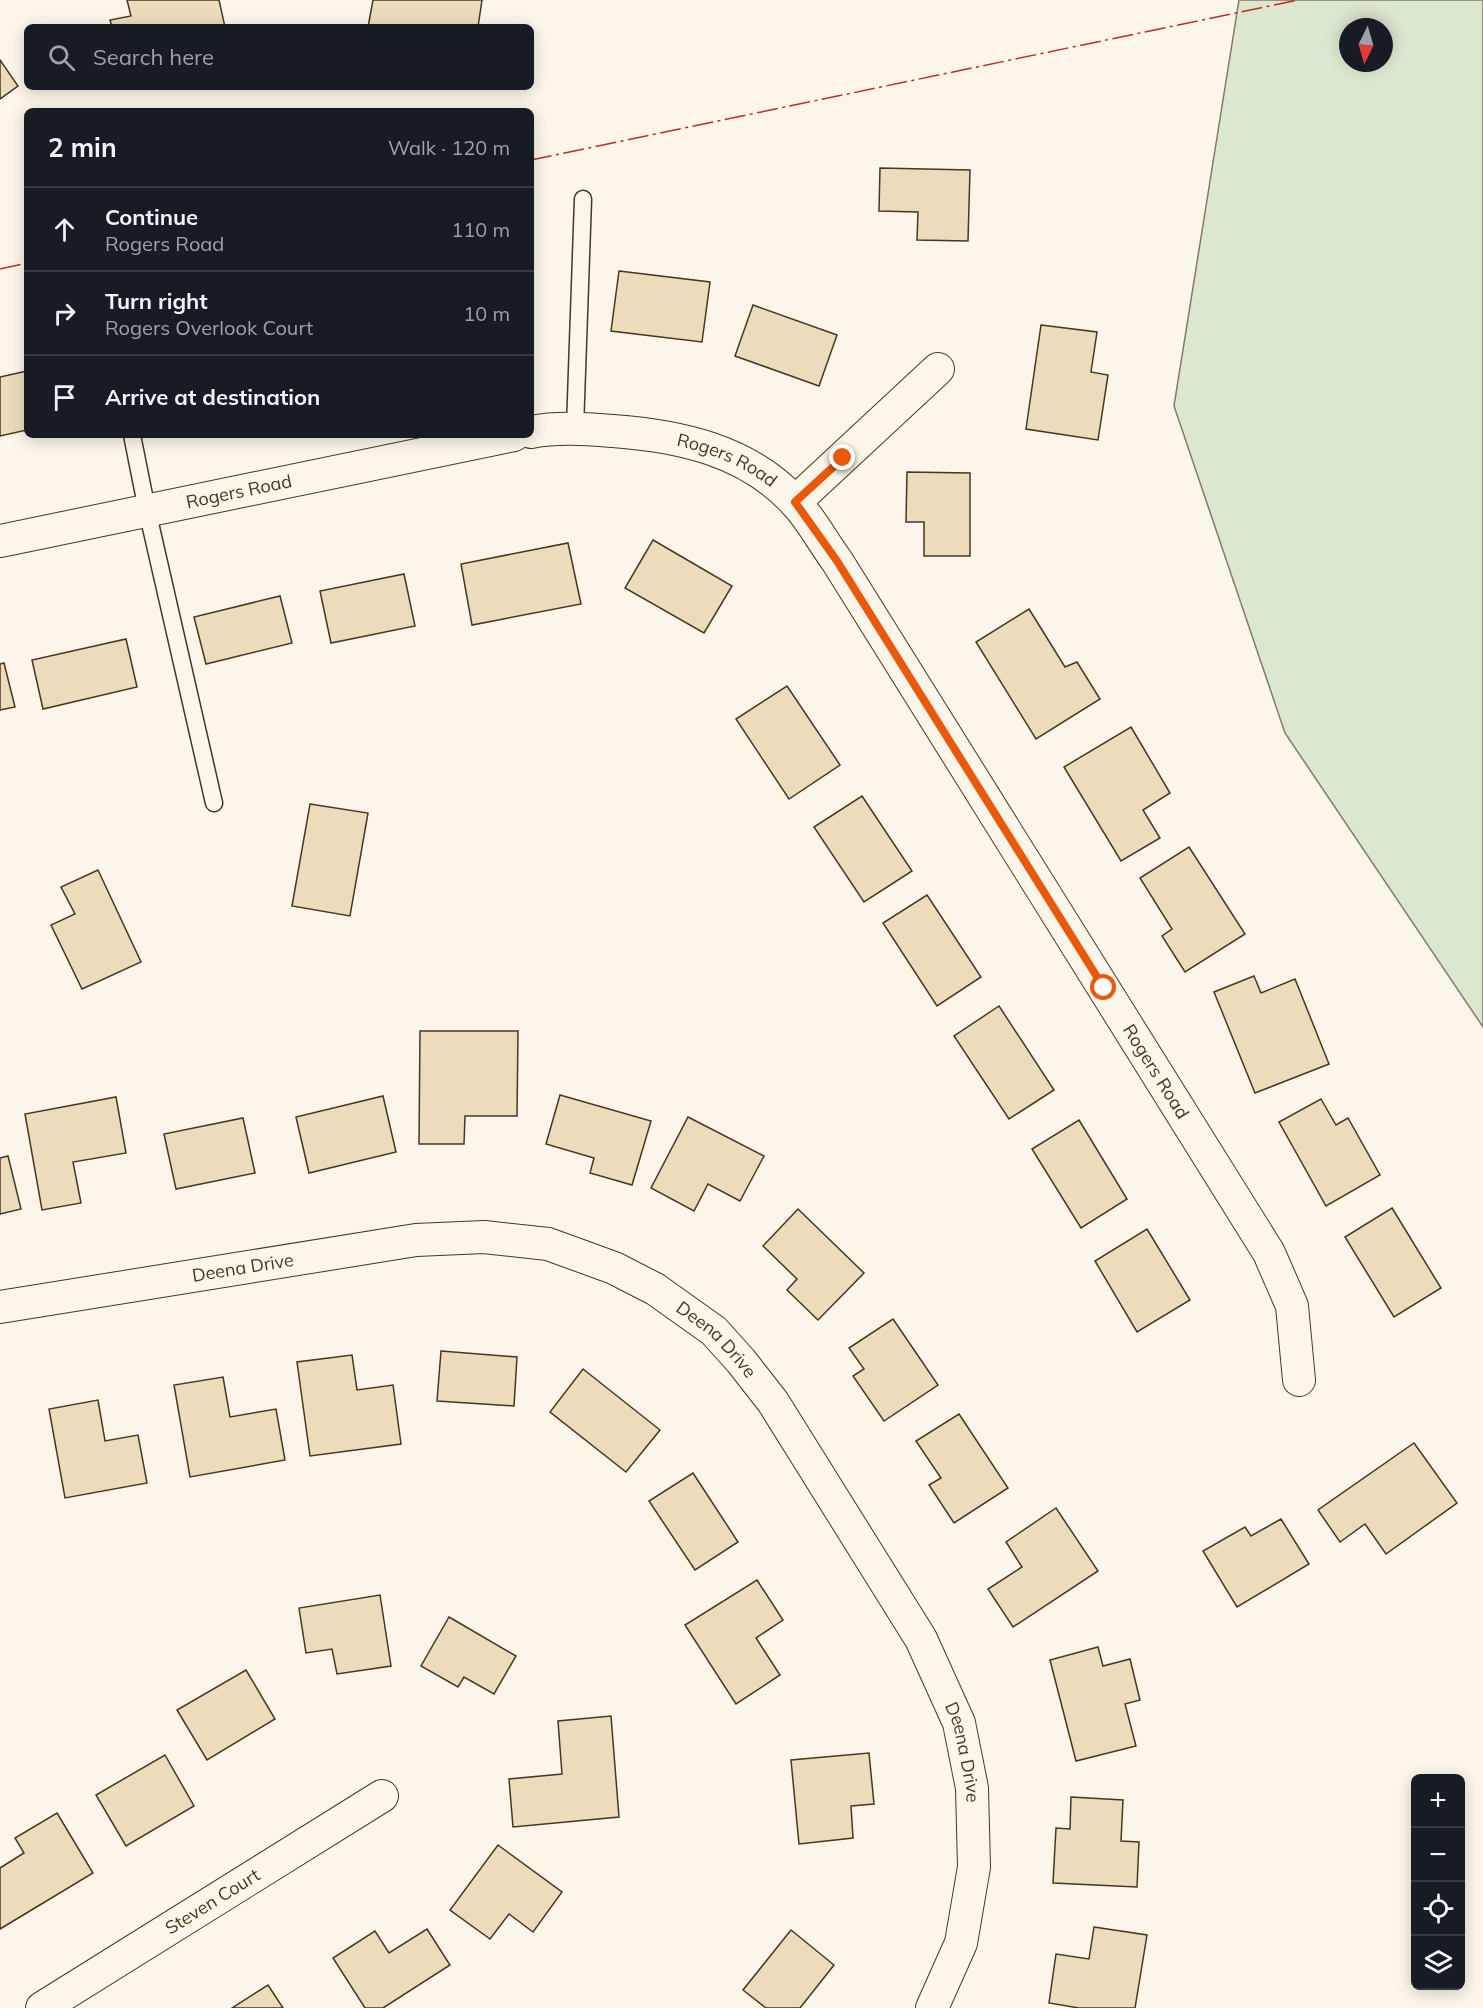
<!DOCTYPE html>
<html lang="en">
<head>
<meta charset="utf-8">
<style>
	body { margin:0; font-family:Mulish,sans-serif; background:#242831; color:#f1f3f6 }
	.controls { position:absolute; right:18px; bottom:18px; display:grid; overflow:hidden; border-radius:9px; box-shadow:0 3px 15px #0003 }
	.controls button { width:54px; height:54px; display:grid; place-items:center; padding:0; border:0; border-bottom:2px solid #363941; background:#171b24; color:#f1f3f6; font:30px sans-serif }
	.compass { position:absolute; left:1339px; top:18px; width:54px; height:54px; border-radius:50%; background:#171b24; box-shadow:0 3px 15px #0003; rotate:185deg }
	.stop { position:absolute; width:18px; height:18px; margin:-14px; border:4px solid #ea580c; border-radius:50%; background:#fff }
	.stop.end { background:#ea580c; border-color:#fff; box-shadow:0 2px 6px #0008 }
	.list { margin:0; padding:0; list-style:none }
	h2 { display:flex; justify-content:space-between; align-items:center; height:78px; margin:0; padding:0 24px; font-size:26px }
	h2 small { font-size:20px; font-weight:400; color:#9ea1a6 }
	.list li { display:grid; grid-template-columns:39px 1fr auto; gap:18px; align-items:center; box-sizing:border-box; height:84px; padding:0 24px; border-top:2px solid #363941 }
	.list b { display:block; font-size:22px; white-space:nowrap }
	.list p { margin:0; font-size:20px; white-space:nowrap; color:#9ea1a6 }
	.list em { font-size:20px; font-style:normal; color:#9ea1a6 }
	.icon { flex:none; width:33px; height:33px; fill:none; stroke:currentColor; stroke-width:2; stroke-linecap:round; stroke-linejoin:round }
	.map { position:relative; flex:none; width:1483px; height:2008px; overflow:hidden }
	.search { position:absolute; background:#171b24; box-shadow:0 3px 15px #0003; left:24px; top:24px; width:510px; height:66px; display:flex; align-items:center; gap:15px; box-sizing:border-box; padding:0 21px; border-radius:9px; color:#9ea1a6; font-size:22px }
	.panel { position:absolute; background:#171b24; box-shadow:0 3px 15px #0003; left:24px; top:108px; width:510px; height:330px; border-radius:9px }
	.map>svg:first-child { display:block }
	.green { fill:#dce7d0; stroke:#887966; stroke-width:1.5; fill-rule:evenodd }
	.building { fill:#ecdcbc; stroke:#4a3520; stroke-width:1.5 }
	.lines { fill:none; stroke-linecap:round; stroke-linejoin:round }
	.lane-casing { stroke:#4a3520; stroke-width:19 }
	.street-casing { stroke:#4a3520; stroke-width:34 }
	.lane { stroke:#fbf6e9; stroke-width:16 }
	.street { stroke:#fbf6e9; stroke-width:32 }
	.power { stroke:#c62828; stroke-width:1.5; stroke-dasharray:21 4.5 3 4.5; stroke-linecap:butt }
	.route { stroke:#ea580c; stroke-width:8 }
	.labels { text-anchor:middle; stroke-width:4.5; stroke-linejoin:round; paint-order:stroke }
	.street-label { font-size:18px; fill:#4a3520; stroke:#fbf6e9 }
</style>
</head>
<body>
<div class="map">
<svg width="1483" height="2008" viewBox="0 0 1483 2008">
	<rect width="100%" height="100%" fill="#fbf6e9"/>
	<!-- green -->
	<path class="green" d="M1239,0h244v1027l-198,-294 -111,-327zM1348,27h36v36h-36z"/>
	<!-- building -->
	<g class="building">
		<path d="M127,0h92l6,27h-113l-2,-7 21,-4z"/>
		<path d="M373,0h109l-4,27h-110z"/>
		<path d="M0,60l18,26 -18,13z"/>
		<path d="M880,168l90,2 -2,71 -51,-1 1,-28 -39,-1z"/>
		<path d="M619,271l91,11 -8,60 -91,-11z"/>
		<path d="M753,305l84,30 -18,51 -84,-30z"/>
		<path d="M1041,325l56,7 -6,40 17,3 -10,65 -72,-11z"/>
		<path d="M27,371v59l-27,6v-59z"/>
		<path d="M907,472l63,1v83h-46v-34h-18z"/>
		<path d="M653,540l79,46 -28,47 -79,-45z"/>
		<path d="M568,543l13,61 -109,21 -11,-61z"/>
		<path d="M404,574l11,52 -84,17 -11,-52z"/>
		<path d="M280,596l12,47 -86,21 -12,-47z"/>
		<path d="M1029,609l36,58 12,-5 23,37 -64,40 -60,-97z"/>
		<path d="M126,639l11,48 -94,22 -11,-49z"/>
		<path d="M4,663l11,44 -15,3v-46z"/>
		<path d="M787,686l53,79 -51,34 -53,-80z"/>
		<path d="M1131,727l39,66 -27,17 17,28 -39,23 -57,-94z"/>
		<path d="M862,796l50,75 -48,31 -50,-75z"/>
		<path d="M310,804l58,9 -18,103 -58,-10z"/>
		<path d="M1189,847l56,87 -60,38 -23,-36 10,-7 -32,-51z"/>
		<path d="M98,870l43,92 -59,27 -31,-64 24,-11 -14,-27z"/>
		<path d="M927,895l54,82 -44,29 -54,-83z"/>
		<path d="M1254,976l7,17 34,-14 34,85 -74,29 -41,-101z"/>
		<path d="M999,1006l55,84 -45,29 -55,-83z"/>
		<path d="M420,1031h98l-1,85h-52l-1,28h-45z"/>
		<path d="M560,1095l91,26 -19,64 -42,-12 4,-15 -48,-14z"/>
		<path d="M383,1096l13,56 -87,21 -13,-56z"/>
		<path d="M116,1097l10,56 -53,9 8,41 -39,7 -17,-96z"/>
		<path d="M1321,1099l15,26 12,-7 32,57 -54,31 -47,-84z"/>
		<path d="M688,1117l76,39 -24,45 -32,-17 -14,27 -43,-23z"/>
		<path d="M243,1118l12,55 -79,16 -12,-55z"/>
		<path d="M1079,1120l48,79 -46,29 -49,-79z"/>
		<path d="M8,1156l13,53 -21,5v-56z"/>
		<path d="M1392,1208l49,80 -47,29 -49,-80z"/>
		<path d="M798,1209l66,64 -46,47 -31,-30 10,-11 -34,-33z"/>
		<path d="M1147,1229l43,71 -53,32 -42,-71z"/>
		<path d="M893,1319l45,66 -54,36 -31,-45 11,-7 -15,-21z"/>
		<path d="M441,1351l76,6 -3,49 -77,-5z"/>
		<path d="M352,1355l5,35 36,-5 8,59 -91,12 -13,-94z"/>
		<path d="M583,1369l77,61 -34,42 -76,-60z"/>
		<path d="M223,1377l7,40 46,-8 9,51 -95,17 -16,-92z"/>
		<path d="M98,1400l7,41 33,-6 9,48 -82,15 -16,-89z"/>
		<path d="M959,1414l49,74 -54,35 -25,-38 12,-7 -25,-37z"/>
		<path d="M1414,1443l43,60 -71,51 -21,-30 -25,18 -22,-32z"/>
		<path d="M693,1473l45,69 -43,28 -46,-69z"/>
		<path d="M1056,1508l42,63 -85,56 -25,-38 34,-22 -16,-25z"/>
		<path d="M1281,1519l28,45 -72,43 -34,-56 42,-24 6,9z"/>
		<path d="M757,1580l26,40 -27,18 24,37 -44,29 -51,-79z"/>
		<path d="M380,1595l11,71 -54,8 -5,-25 -26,4 -7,-45z"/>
		<path d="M449,1617l67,39 -22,38 -30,-17 -6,10 -37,-21z"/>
		<path d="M1098,1647l5,19 27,-7 10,41 -15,4 11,42 -60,15 -26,-101z"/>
		<path d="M246,1670l29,49 -68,41 -30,-50z"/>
		<path d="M611,1716l8,101 -106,10 -4,-48 53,-5 -4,-53z"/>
		<path d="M869,1753l5,51 -23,2 2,32 -54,6 -8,-84z"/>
		<path d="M165,1755l29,51 -68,40 -30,-51z"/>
		<path d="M1071,1797l52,3 -2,41 18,1 -2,45 -84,-4 3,-55 14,1z"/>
		<path d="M57,1813l36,60 -93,56v-61l24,-15 -9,-15z"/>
		<path d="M498,1845l64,47 -29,40 -24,-18 -19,25 -40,-29z"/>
		<path d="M1094,1927l53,8 -12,73h-56l-30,-5 7,-49 33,5z"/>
		<path d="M427,1929l23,36 -67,43h-18l-32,-50 42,-27 14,22z"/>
		<path d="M791,1930l43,35 -34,43h-34l-23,-18z"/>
		<path d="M268,1985l15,23h-51z"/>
	</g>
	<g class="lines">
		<!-- lane casing -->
		<g class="lane-casing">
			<g id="lane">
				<path d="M575,428l8,-229"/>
				<path d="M132,435l15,75 67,293"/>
			</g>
		</g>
		<!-- street casing -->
		<g class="street-casing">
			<g id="street">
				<path id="s1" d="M531,432c27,-5 54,-3 82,-1 67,5 134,19 182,71 16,17 28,40 42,59l432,692 23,53 7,74"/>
				<path d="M795,502l143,-133"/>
				<path id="s2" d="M0,541l514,-106"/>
				<path id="s3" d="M0,1307l416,-67 68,-3 64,7 66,24 41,21 59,42 27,30 32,41 148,237 38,84 13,65 2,79 -13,76 -29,65"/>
				<path id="s4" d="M42,2008l340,-212"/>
			</g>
		</g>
		<!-- lane -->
		<use href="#lane" class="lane"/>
		<!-- street -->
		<use href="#street" class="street"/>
		<!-- power -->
		<g class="power">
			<path d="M531,160l767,-160"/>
			<path d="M0,269l27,-6"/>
		</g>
	</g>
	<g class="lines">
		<!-- route -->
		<path class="route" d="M843,458l-48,44 42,59 267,427"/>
	</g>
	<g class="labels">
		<!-- street labels -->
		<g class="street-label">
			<text dy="6" stroke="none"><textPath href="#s1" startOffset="201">Rogers Road</textPath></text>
			<text dy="6" stroke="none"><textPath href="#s2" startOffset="244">Rogers Road</textPath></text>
			<text dy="6" stroke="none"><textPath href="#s1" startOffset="957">Rogers Road</textPath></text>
			<text dy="6" stroke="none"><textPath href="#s3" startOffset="246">Deena Drive</textPath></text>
			<text dy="6" stroke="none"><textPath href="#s3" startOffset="750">Deena Drive</textPath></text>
			<text dy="6" stroke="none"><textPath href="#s3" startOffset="1236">Deena Drive</textPath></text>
			<text dy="6" stroke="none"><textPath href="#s4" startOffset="201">Steven Court</textPath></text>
		</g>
	</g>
</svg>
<div class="controls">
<button>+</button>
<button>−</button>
<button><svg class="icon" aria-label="locate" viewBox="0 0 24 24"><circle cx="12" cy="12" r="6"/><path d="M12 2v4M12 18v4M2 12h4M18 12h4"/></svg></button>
<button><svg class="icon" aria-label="layers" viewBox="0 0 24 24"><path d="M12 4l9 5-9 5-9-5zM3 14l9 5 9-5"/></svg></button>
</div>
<svg class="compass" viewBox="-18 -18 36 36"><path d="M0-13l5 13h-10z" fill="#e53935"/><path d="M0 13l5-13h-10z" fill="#9ea1a6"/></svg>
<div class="stop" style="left:1104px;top:988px"></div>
<div class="stop end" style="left:843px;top:458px"></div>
<div class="search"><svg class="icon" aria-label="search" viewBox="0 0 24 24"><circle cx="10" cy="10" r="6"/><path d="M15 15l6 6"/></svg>Search here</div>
<section class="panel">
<h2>2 min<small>Walk · 120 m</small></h2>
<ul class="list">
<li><svg class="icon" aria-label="ahead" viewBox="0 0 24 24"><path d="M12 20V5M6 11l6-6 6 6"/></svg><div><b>Continue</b><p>Rogers Road</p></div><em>110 m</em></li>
<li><svg class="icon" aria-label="right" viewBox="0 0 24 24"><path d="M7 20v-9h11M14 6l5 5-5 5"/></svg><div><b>Turn right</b><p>Rogers Overlook Court</p></div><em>10 m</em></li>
<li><svg class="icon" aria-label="arrive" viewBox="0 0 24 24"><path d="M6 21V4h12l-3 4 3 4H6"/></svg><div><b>Arrive at destination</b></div></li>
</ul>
</section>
</div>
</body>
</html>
